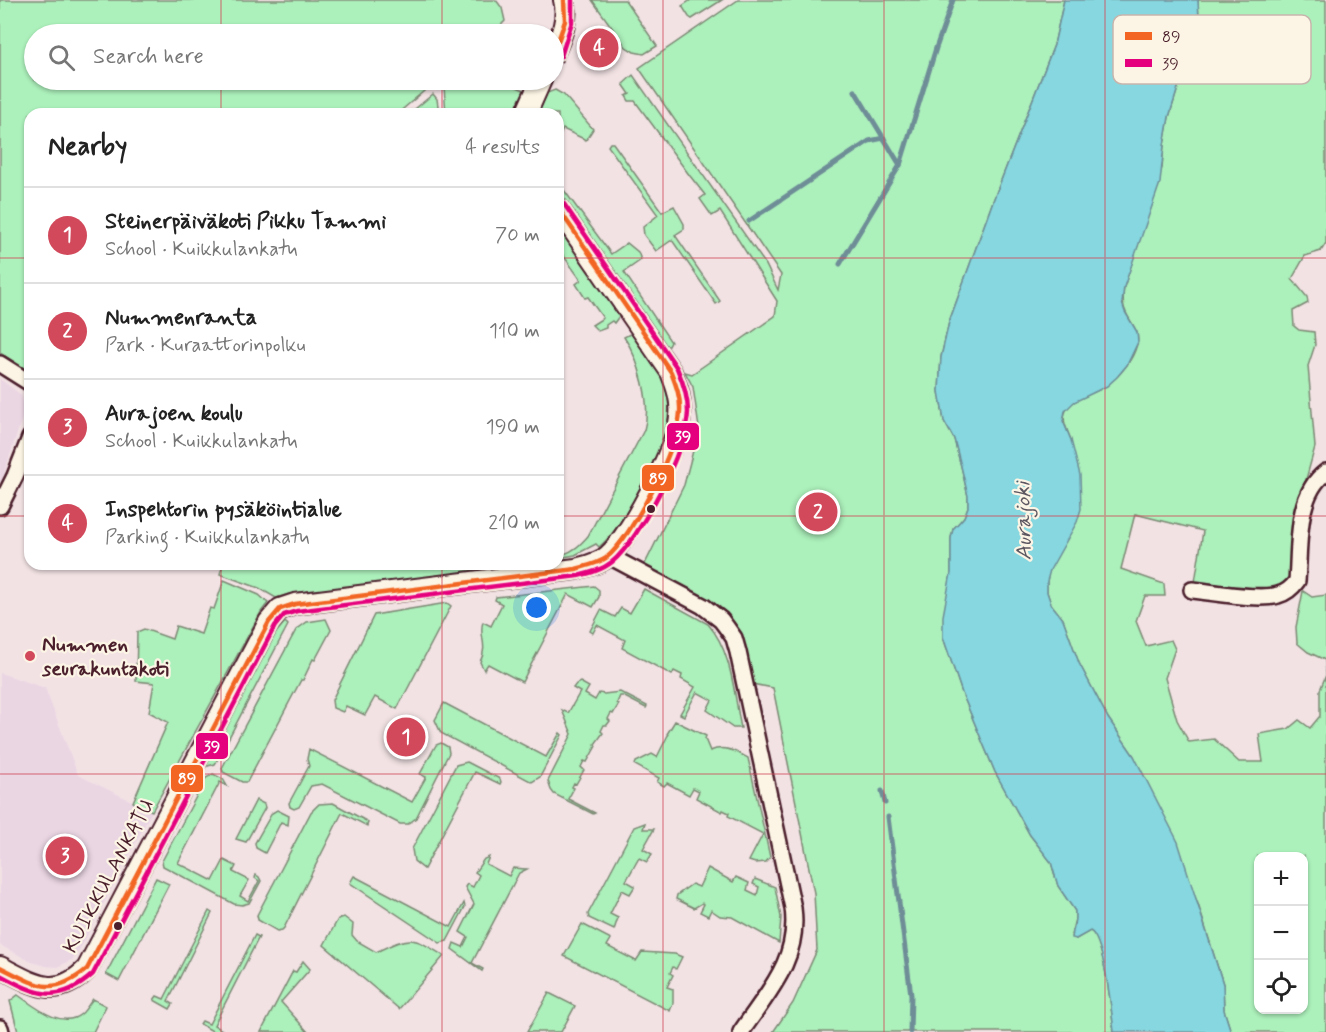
<!DOCTYPE html>
<html lang="en">
<head>
<meta charset="utf-8">
<style>
	body { margin:0; font-family:Mynerve,sans-serif; background:#f6f6f6; color:#222 }
	.controls { position:absolute; right:18px; bottom:18px; display:grid; overflow:hidden; border-radius:12px; box-shadow:0 2px 4px #0004 }
	.controls button { width:54px; height:54px; display:grid; place-items:center; padding:0; border:0; border-bottom:2px solid #e0e0e0; background:#fff; color:#222; font:30px sans-serif }
	.you { position:absolute; left:537px; top:608px; width:21px; height:21px; margin:-15px; border:4px solid #fff; border-radius:50%; background:#1a73e8; box-shadow:0 0 0 9px #1a73e833 }
	.badge { display:grid; place-items:center; width:39px; height:39px; border-radius:50%; background:#d1495b; color:#fff; font-size:20px; font-weight:700 }
	.pin { position:absolute; translate:-50% -50%; border:3px solid #fff; box-shadow:0 2px 6px #0006 }
	.list { margin:0; padding:0; list-style:none }
	h2 { display:flex; justify-content:space-between; align-items:center; height:78px; margin:0; padding:0 24px; font-size:26px }
	h2 small { font-size:20px; font-weight:400; color:#767676 }
	.list li { display:grid; grid-template-columns:39px 1fr auto; gap:18px; align-items:center; box-sizing:border-box; height:96px; padding:0 24px; border-top:2px solid #e0e0e0 }
	.list b { display:block; font-size:22px; white-space:nowrap }
	.list p { margin:0; font-size:20px; white-space:nowrap; color:#767676 }
	.list em { font-size:20px; font-style:normal; color:#767676 }
	.icon { flex:none; width:33px; height:33px; fill:none; stroke:currentColor; stroke-width:2; stroke-linecap:round; stroke-linejoin:round }
	.map { position:relative; flex:none; width:1326px; height:1032px; overflow:hidden }
	.search { position:absolute; background:#fff; box-shadow:0 2px 4px #0004; left:24px; top:24px; width:540px; height:66px; display:flex; align-items:center; gap:15px; box-sizing:border-box; padding:0 21px; border-radius:33px; color:#767676; font-size:22px }
	.panel { position:absolute; background:#fff; box-shadow:0 2px 4px #0004; left:24px; top:108px; width:540px; height:462px; border-radius:18px }
	.map>svg:first-child { display:block }
	.built { fill:#ead5e3 }
	.green { fill:#acf0bb; stroke:#7b8873; stroke-width:1.5; fill-rule:evenodd }
	.water { fill:#86d7df; stroke:#6e8d97; stroke-width:1.5 }
	.lines { fill:none; stroke-linecap:round; stroke-linejoin:round }
	.stream { stroke:#6e8d97; stroke-width:5 }
	.minor-casing { stroke:#4a1f2b; stroke-width:20 }
	.tertiary-casing { stroke:#4a1f2b; stroke-width:24 }
	.minor { stroke:#fcf5e5; stroke-width:15 }
	.tertiary { stroke:#fcf5e5; stroke-width:20 }
	.bus-1-casing { stroke:#fcf5e5; stroke-width:9 }
	.bus-2-casing { stroke:#fcf5e5; stroke-width:9 }
	.bus-1 { stroke:#f26522; stroke-width:4.5 }
	.bus-2 { stroke:#e5007d; stroke-width:4.5 }
	.grid { fill:none; stroke:#d1495b; stroke-width:1.5; stroke-opacity:0.55 }
	.bus-dot { fill:#4a1f2b; stroke:#fcf5e5; stroke-width:2 }
	.poi-dot { fill:#d1495b; stroke:#fcf5e5; stroke-width:2 }
	.labels { text-anchor:middle; stroke-width:4.5; stroke-linejoin:round; paint-order:stroke }
	.poi-label { font-size:21px; font-weight:bold; fill:#4a1f2b; stroke:#fcf5e5; text-anchor:start }
	.street-label { font-size:21px; fill:#4a1f2b; stroke:#fcf5e5 }
	.water-label { font-size:22px; font-style:italic; fill:#5c5661; stroke:#fcf5e5 }
	.key { fill:#fcf5e5; stroke:#c7b5ad; stroke-width:1.5 }
	.key-label { font-size:16px; fill:#4a1f2b }
	.line-badge { stroke:#fcf5e5; stroke-width:2 }
	.badge-label { font-size:16px; text-anchor:middle; font-weight:bold; fill:#fff }
</style>
</head>
<body>
<div class="map">
<svg width="1326" height="1032" viewBox="0 0 1326 1032">
	<rect width="100%" height="100%" fill="#f2e2e4"/>
	<filter id="ink" filterUnits="userSpaceOnUse"><feTurbulence type="fractalNoise" baseFrequency=".0167" numOctaves="2"/><feDisplacementMap in="SourceGraphic" scale="12" xChannelSelector="R" yChannelSelector="G"/><feConvolveMatrix kernelMatrix="1 2 1 2 8 2 1 2 1" color-interpolation-filters="sRGB"/></filter>
	<g filter="url(#ink)">
		<!-- built -->
		<g class="built">
			<path d="M0,379l21,16 3,8v9l-24,74z"/>
			<path d="M0,673l45,15 33,87 74,36 -72,138 -7,10 -15,8 -12,-1 -14,-4 -32,-17z"/>
		</g>
		<!-- green -->
		<g class="green">
			<path d="M0,0h496l6,8 3,13 -13,13h-458v46h403l-40,34h-367v258l-30,-19z"/>
			<path d="M592,0h33l32,46 -13,8 -10,-2 -8,-5z"/>
			<path d="M691,0h31l-30,19 -3,-2 -7,-11z"/>
			<path d="M738,0h326l-10,45 -61,156 -44,121 -8,35 -2,34 5,30 10,18 7,27 7,30v11l-4,10 -11,12 -2,9v35l-8,64 19,56 33,79 35,63 21,27 7,24 17,25v8l-4,16 5,4 14,-8c14,6 22,83 24,101h-341l20,-29 24,-53 -3,-57 -41,-205 -21,-4 -8,-39 -13,-26 -33,-24 -54,-29 40,-81 15,-57 -6,-41 -8,-15 7,2 83,-58 2,-15 -57,-90 -8,5 -12,-17 5,-4 -15,-19 -55,-75h-6l-3,-5 4,-2 -7,-10 10,-9 133,190 12,25 3,-15 -142,-207z"/>
			<path d="M1198,0h128v243l-5,8 -16,5 -13,23 15,18 1,6 -15,8 1,15 5,4 15,2 1,13 -7,21 7,81 -15,54 -7,68 -6,12 -10,10 -44,-1 -16,-6 -22,-2 8,-51 -68,-17 -14,55 43,15 1,12h-20l-9,25 10,25 25,-6 4,9 -10,29 12,42 12,22 25,-3 25,23h24l-4,-28 29,-5 11,-9 11,8 10,-12v-26l6,-15 -1,-15 -17,-8 -11,-9 -1,-16 7,-36 9,6 14,-2v437h-95l-7,-22 -1,-26 -25,-80 -64,-148 -26,-38 -29,-55 -16,-44 -12,-15 -4,-12v-12l24,-140c-3,-9 -9,-18 -6,-27 5,-16 30,-18 42,-28 13,-9 26,-25 30,-41 4,-13 -8,-22 -12,-34 -3,-7 -2,-15 -1,-23l38,-119 2,-23 5,-28 30,-97zM1258,856h46v154h-46z"/>
			<path d="M450,80h70l-3,7 7,3 -11,24h-67l-2,-27z"/>
			<path d="M555,90l9,5 29,34 -7,11 -23,-11 -5,11v-26h-20l9,-21z"/>
			<path d="M433,94l4,5 2,15h-30z"/>
			<path d="M610,143h3l49,69 12,-6 10,18v5l-9,6 45,66 -4,3 -44,-64 -16,11 -12,-16 -1,-8 15,-12 -50,-69z"/>
			<path d="M558,182l53,72 16,-11 11,9 3,8 -17,12 47,70 -2,4h-3l-108,-154z"/>
			<path d="M558,226l62,89 -6,8 -2,-2 -6,4v3l-8,3 -6,-6 11,-7 -15,-21 -3,1 -9,-14 5,-4 -18,-25 -5,3z"/>
			<path d="M632,333c12,18 28,35 34,56 5,15 2,35 -3,51 -10,29 -40,87 -64,107l-3,-3 -21,11 -17,3v-7l4,4c12,-4 18,-10 26,-19l56,-106c8,-26 -5,-71 -20,-93z"/>
			<path d="M223,564h289l-27,3v4l-196,23 -13,4 -17,-10 -39,-14z"/>
			<path d="M224,580l35,15 9,8 -7,9 -109,199 -19,-9 35,-80 -19,-10 5,-29 -18,-2 1,-49 7,-3 28,10 4,-13 25,8 9,-26 4,1z"/>
			<path d="M594,586l5,4v7l-6,10 -25,-13 -46,88 -34,-18 -4,6 -4,-8c9,-18 -2,-27 3,-40l8,4 11,-22 -7,-4 1,-3z"/>
			<path d="M644,589l64,35c24,27 26,70 33,104h-8l-26,-18 5,-10 -15,-8 -13,24 -4,-2 15,-27 -14,-8 1,-4 -8,-4 -2,4 -50,-27 3,-8 -28,-15 -4,8 -3,-2 11,-21 14,7 6,-9 9,5z"/>
			<path d="M447,603l4,3 -54,103 -22,-12 -10,18 -19,-9 -3,6 -10,-4 -1,-8 42,-85z"/>
			<path d="M326,619l5,11 -16,30 -2,-1 -10,21h-2l-54,102h-5l-19,-10 -1,-4 74,-138 11,-8z"/>
			<path d="M285,622l3,3 -73,139 -11,3 70,-132z"/>
			<path d="M580,682l9,5 -4,7 10,6 4,-7 5,1 16,-2 27,14 -1,2 -23,-12h-3l-3,7 2,1 -6,10 -2,-1 -3,6 2,2 -3,4h-3l-3,6 2,2 -8,11 1,2 -9,16 -3,-1 -3,6 3,3 -8,14 -2,-1 -2,4 2,1 -6,11 27,14 -2,1 -39,-20 -3,-4 -3,-9 24,-47 -10,-24 6,3 12,-21 -7,-4 3,-4z"/>
			<path d="M444,703l102,54 14,-24 2,2 -22,42 -8,5 -91,-49 -6,-13z"/>
			<path d="M675,721l31,15 -1,3 5,12c15,-6 25,0 38,7l22,99 -4,5 -11,1 -6,-2 14,-27 -35,-18 1,-3 -6,-3 -1,2 -26,-14 3,-7 -6,-3 -4,7 -22,-12 -3,3 -7,-4 2,-4 -24,-13 1,-3 16,-8 5,3 11,-22 -1,-1z"/>
			<path d="M441,743l7,4 1,6 -33,65 -8,6h-8l-78,-40 -11,2 -12,21 -5,2 -4,-2 -1,-4 20,-37 -2,-7 2,-10 103,53 14,-25 -6,-3 16,-29z"/>
			<path d="M467,762l33,17 1,3 -1,2 -25,-12 -51,97 -10,-8 -2,-12 44,-84z"/>
			<path d="M213,774l10,5 4,7 -7,-4 -42,81 35,18 11,-21 12,6 -3,6 16,8 -9,16 8,5 11,-20 -4,-3 1,-3 3,2 2,4 -12,22 -7,2 -8,-1 -71,-38 -1,-5 44,-83z"/>
			<path d="M256,800l8,4 1,4 -19,34 -10,-3z"/>
			<path d="M333,803l35,19 -1,4 -25,-13 -58,115 -2,2 -5,1 -19,-11 -1,-5 54,-103 8,-8z"/>
			<path d="M277,810l12,6 -1,9 -7,-3 -16,31 -9,-5 -1,-5 17,-30z"/>
			<path d="M645,823l-2,6h11l-11,20 9,5 -5,8 -8,-4 -13,23 9,5 -5,8 -8,-4 -12,24 8,4 -4,12 -25,-12 -1,-4 46,-87z"/>
			<path d="M489,857l-3,7 23,12 4,-8 14,1 -8,4 -47,90 11,6 -1,2 -30,-22 2,-6 9,4 5,-10 -8,-5 14,-28 -9,-17 2,-3 6,3 6,-12 -4,-3 9,-13z"/>
			<path d="M708,868l25,14 3,-5 13,6 -2,7 10,5 2,-8 -6,-3 2,-5 20,8 6,30 -2,26 -47,-26 -12,-1 -9,-6 -3,6 -8,-4 4,-8 -2,-1 -8,5 -18,-9 1,-4 15,-11 7,3z"/>
			<path d="M354,876l97,51 13,-24 1,4 -18,34 -7,2 -90,-60z"/>
			<path d="M156,878l13,6 -50,97 -13,-7z"/>
			<path d="M209,911l3,2 -44,88 5,3 -3,5 -16,-9 3,-4 7,3z"/>
			<path d="M344,917l9,7 -1,11 5,6 19,11c35,-17 36,-16 68,4l-45,53 -75,-64 14,-26z"/>
			<path d="M582,924l29,15 -4,7 29,15 6,-9 33,2 7,3 -6,12 -3,-2 -3,6 3,2 -6,12 6,2v14l-3,8 -106,-55z"/>
			<path d="M255,935l4,2 -45,88 11,7h-11l-14,-8 2,-3 7,3z"/>
			<path d="M303,961l7,8 -29,33 27,30h-47l32,-61 3,1z"/>
			<path d="M549,993l26,13 -14,26h-34z"/>
			<path d="M18,995c16,11 44,35 63,19 5,-4 8,-11 12,-15l13,7 -13,26h-75l-8,-31z"/>
		</g>
		<!-- water -->
		<path class="water" d="M1064,0h134l1,20 -30,97 -5,28 -4,38 -36,104 -2,16 3,9 12,20 1,10 -11,23 -10,12 -10,9 -33,16 -9,9 -2,10 8,19 9,35 1,34 -4,13 -27,48 -3,11v11l4,12 12,15 16,44 29,55 26,38 44,86 45,142 1,26 7,22h-117c-2,-18 -10,-95 -24,-101l-14,8 -4,-1 3,-19v-8l-17,-25 -7,-24 -21,-27 -35,-63 -33,-79 -19,-56v-21l8,-43v-35l2,-9 11,-12 4,-10v-11l-7,-30 -7,-27 -10,-18 -5,-30 2,-34 8,-35 44,-121 61,-156z"/>
		<g class="lines">
			<!-- stream -->
			<g class="stream">
				<path d="M855,91l45,74"/>
				<path d="M749,221l120,-80 15,-3"/>
				<path d="M840,264l60,-99 36,-117 17,-48"/>
				<path d="M882,791l3,12"/>
				<path d="M888,817l23,178 -1,37"/>
			</g>
			<!-- minor casing -->
			<g class="minor-casing">
				<g id="minor">
					<path d="M0,364l30,19"/>
					<path d="M0,506l15,-30 15,-38"/>
					<path d="M609,556l94,50 18,14 6,8 7,10 4,14 55,256c7,51 -25,84 -52,124"/>
					<path d="M1192,590c21,2 67,11 86,5 8,-2 14,-7 19,-14 3,-35 -2,-86 29,-109"/>
					<path d="M0,1028l1,4"/>
				</g>
			</g>
			<!-- tertiary casing -->
			<g class="tertiary-casing">
				<g id="tertiary">
					<path d="M554,53c7,-17 15,-34 10,-53"/>
					<path d="M526,114l15,-34"/>
					<path d="M0,967c34,17 55,34 87,2l182,-347 11,-13 15,-5 281,-35c11,-3 25,-6 33,-14 22,-20 69,-109 71,-138 2,-16 -3,-30 -9,-45l-113,-164"/>
				</g>
			</g>
			<!-- minor -->
			<use href="#minor" class="minor"/>
			<!-- tertiary -->
			<use href="#tertiary" class="tertiary"/>
			<!-- bus-1 casing -->
			<g class="bus-1-casing">
				<g id="bus-1">
					<path d="M554,53l11,-32 -1,-21"/>
					<path d="M0,967c36,18 52,31 87,2l182,-347 11,-13 15,-5 281,-35c10,-3 21,-5 30,-11 26,-20 73,-113 74,-146 1,-14 -4,-27 -9,-40l-113,-164"/>
				</g>
			</g>
			<!-- bus-2 casing -->
			<g class="bus-2-casing">
				<g id="bus-2">
					<path d="M561,56l11,-34v-22"/>
					<path d="M0,975c37,20 59,30 93,-1l182,-348 9,-11 13,-4 281,-35c12,-3 24,-6 34,-14 28,-23 75,-114 76,-150 0,-15 -5,-30 -11,-44l-113,-164"/>
				</g>
			</g>
			<!-- bus-1 -->
			<use href="#bus-1" class="bus-1"/>
			<!-- bus-2 -->
			<use href="#bus-2" class="bus-2"/>
		</g>
	</g>
	<!-- grid -->
	<path class="grid" d="M221,0v34M442,0v34M663,0v1032M884,0v1032M1105,0v1032M221,80v34M442,80v34M0,258h30M558,258h768M0,516h30M558,516h768M221,564v468M442,564v468M0,774h1326"/>
	<!-- markers -->
	<g class="bus-dot">
		<circle cx="651" cy="509" r="5"/>
		<circle cx="118" cy="926" r="5"/>
	</g>
	<circle class="poi-dot" cx="30" cy="656" r="6"/>
	<g class="labels">
		<!-- poi labels -->
		<g class="poi-label">
			<text x="42" y="651">Nummen<tspan x="42" dy="24">seurakuntakoti</tspan></text>
		</g>
		<!-- street labels -->
		<g class="street-label">
			<text transform="translate(108 876) rotate(-62)" y="7">KUIKKULANKATU</text>
		</g>
		<!-- water labels -->
		<g class="water-label">
			<text transform="translate(1022 521) rotate(-91)" y="8">Aurajoki</text>
		</g>
	</g>
	<!-- legend -->
	<rect x="1113" y="15" width="198" height="69" rx="9" class="key"/>
	<rect x="1125" y="32" width="27" height="8" fill="#f26522"/>
	<rect x="1125" y="59" width="27" height="8" fill="#e5007d"/>
	<g class="key-label">
		<text x="1162" y="42">89</text>
		<text x="1162" y="69">39</text>
	</g>
	<g class="line-badge">
		<rect x="666" y="422" width="34" height="29" rx="6" fill="#e5007d"/>
		<rect x="641" y="464" width="34" height="28" rx="6" fill="#f26522"/>
		<rect x="195" y="732" width="34" height="28" rx="6" fill="#e5007d"/>
		<rect x="170" y="764" width="34" height="29" rx="6" fill="#f26522"/>
	</g>
	<g class="badge-label">
		<text x="683" y="442">39</text>
		<text x="658" y="484">89</text>
		<text x="212" y="752">39</text>
		<text x="187" y="784">89</text>
	</g>
</svg>
<div class="controls">
<button>+</button>
<button>−</button>
<button><svg class="icon" aria-label="locate" viewBox="0 0 24 24"><circle cx="12" cy="12" r="6"/><path d="M12 2v4M12 18v4M2 12h4M18 12h4"/></svg></button>
</div>
<div class="you"></div>
<div class="pin badge" style="left:406px;top:737px">1</div>
<div class="pin badge" style="left:818px;top:512px">2</div>
<div class="pin badge" style="left:65px;top:856px">3</div>
<div class="pin badge" style="left:599px;top:48px">4</div>
<div class="search"><svg class="icon" aria-label="search" viewBox="0 0 24 24"><circle cx="10" cy="10" r="6"/><path d="M15 15l6 6"/></svg>Search here</div>
<section class="panel">
<h2>Nearby<small>4 results</small></h2>
<ul class="list">
<li><span class="badge">1</span><div><b>Steinerpäiväkoti Pikku Tammi</b><p>School · Kuikkulankatu</p></div><em>70 m</em></li>
<li><span class="badge">2</span><div><b>Nummenranta</b><p>Park · Kuraattorinpolku</p></div><em>110 m</em></li>
<li><span class="badge">3</span><div><b>Aurajoen koulu</b><p>School · Kuikkulankatu</p></div><em>190 m</em></li>
<li><span class="badge">4</span><div><b>Inspehtorin pysäköintialue</b><p>Parking · Kuikkulankatu</p></div><em>210 m</em></li>
</ul>
</section>
</div>
</body>
</html>
